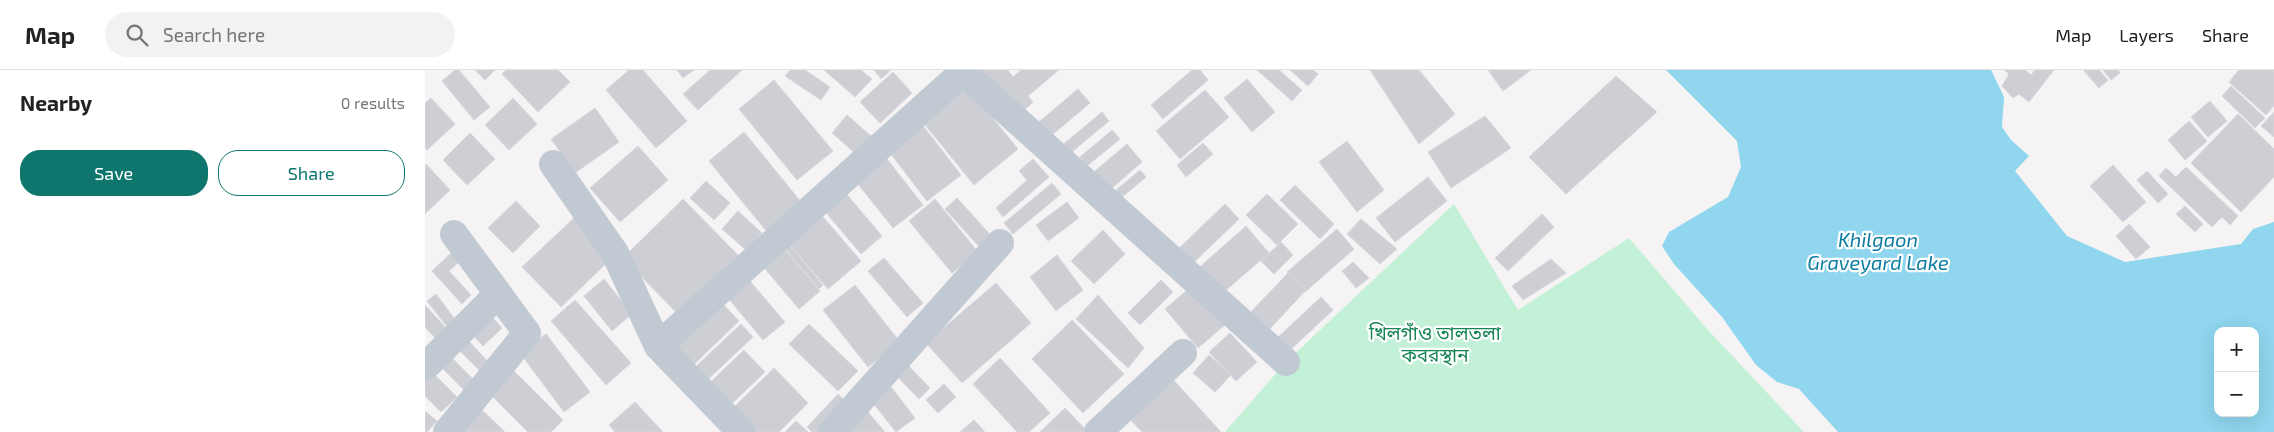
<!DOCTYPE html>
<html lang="en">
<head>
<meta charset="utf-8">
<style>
	body { margin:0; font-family:"Exo 2","Noto Sans Bengali",sans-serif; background:#f2f2f2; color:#222 }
	.controls { position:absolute; right:15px; bottom:15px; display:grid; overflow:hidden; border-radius:10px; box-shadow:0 5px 20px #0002 }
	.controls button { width:45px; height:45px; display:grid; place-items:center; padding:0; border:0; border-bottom:1px solid #e0e0e0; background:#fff; color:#222; font:25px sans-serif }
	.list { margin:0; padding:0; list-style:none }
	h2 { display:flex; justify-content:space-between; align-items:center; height:65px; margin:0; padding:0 20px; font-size:21px }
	h2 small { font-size:16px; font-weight:400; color:#767676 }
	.actions { display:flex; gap:10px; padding:15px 20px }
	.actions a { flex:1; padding:11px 0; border:1px solid #0f766e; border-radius:20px; text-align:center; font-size:18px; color:#0f766e }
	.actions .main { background:#0f766e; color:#fff }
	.icon { flex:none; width:28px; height:28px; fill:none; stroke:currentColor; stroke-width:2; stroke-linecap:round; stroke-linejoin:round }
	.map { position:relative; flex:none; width:1849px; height:362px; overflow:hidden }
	header { display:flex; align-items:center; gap:30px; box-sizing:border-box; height:70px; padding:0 25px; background:#fff; border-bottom:1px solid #e0e0e0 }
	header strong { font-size:24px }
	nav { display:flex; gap:28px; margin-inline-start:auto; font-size:18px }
	.search { width:350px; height:45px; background:#f2f2f2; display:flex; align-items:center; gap:12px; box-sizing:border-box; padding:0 18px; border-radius:28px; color:#767676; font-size:19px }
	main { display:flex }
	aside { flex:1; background:#fff }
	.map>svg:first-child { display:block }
	.green { fill:#c3f1d7 }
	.water { fill:#90d6ee; fill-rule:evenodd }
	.building { fill:#cdcfd5; stroke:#d7d8de }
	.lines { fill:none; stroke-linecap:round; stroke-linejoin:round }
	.minor { stroke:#c1c9d2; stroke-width:28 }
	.labels { text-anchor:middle; stroke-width:4.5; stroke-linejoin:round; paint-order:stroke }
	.park-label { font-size:19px; fill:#178553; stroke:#fff }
	.water-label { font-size:20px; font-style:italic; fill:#0c7ca2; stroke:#fff }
</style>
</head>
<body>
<header>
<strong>Map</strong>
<div class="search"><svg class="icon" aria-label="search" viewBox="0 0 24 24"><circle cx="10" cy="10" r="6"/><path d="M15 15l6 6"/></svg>Search here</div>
<nav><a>Map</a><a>Layers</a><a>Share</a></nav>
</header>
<main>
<aside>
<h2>Nearby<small>0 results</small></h2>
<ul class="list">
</ul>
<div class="actions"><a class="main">Save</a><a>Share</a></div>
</aside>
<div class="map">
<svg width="1849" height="362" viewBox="0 0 1849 362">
	<rect width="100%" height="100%" fill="#f5f3f3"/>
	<!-- green -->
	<path class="green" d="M1029,134l64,106 111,-72 79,92 96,102h-579l61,-70z"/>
	<!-- water -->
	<path class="water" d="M1241,0h325l13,27 -2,30 9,13 18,16 -14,15 52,65 58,26 116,-18 12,-15 21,-7v210h-436l-39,-43 -22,-7 -21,-17 -34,-48 -48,-53 -12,-18 7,-14 59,-35 13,-30 -4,-26zM1793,261h37v82h-37z"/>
	<!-- building -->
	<g class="building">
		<path d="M30,0h4l31,37 -16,13 -32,-39z"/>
		<path d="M50,0h20l-10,10z"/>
		<path d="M81,0h52l12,12 -32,30 -36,-38z"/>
		<path d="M204,0h14l44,51 -31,27 -50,-58z"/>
		<path d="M252,0h17l-11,8z"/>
		<path d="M285,0h32l-44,40 -15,-16z"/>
		<path d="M365,0h15l25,17 -9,13 -36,-24z"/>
		<path d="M399,0h37l11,9 -17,18z"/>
		<path d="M449,0h17l-10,9z"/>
		<path d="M550,0h33l5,7 8,-7h38l-31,26 5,6 -18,17z"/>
		<path d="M767,0h8l8,10 -45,39 -12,-14z"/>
		<path d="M832,0h22l23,20 -10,11z"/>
		<path d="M865,0h23l5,4 -10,12z"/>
		<path d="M945,0h49l36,44 -36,30z"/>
		<path d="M1063,0h43l-28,21z"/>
		<path d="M1579,0h21l6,5 4,-5h19l-25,32 -10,-8 -6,4 -11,-12 7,-12z"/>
		<path d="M1660,0h14l9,10 -9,8 -15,-17z"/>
		<path d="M1678,0h15l2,3 -9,7z"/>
		<path d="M1814,0h35v36l-8,9 -37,-33z"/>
		<path d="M468,2l19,21 -32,30 -20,-21z"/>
		<path d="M1191,6l41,36 -91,82 -37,-37z"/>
		<path d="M822,9l28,33 -23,20 -28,-34z"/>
		<path d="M349,10l59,71 -36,29 -58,-71z"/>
		<path d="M537,10l56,69 -44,36 -56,-69z"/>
		<path d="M1806,16l34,32 -10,10 -33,-32z"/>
		<path d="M653,19l12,14 -51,43 -12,-14z"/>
		<path d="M780,20l24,27 -49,42 -24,-28z"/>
		<path d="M6,28l24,26 -28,26 -2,-2v-45z"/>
		<path d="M88,28l24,26 -28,26 -24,-25z"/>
		<path d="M1785,31l17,20 -19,16 -17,-20z"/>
		<path d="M170,38l24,34 -44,31 -24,-34z"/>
		<path d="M677,42l7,9 -49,41 -7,-9z"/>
		<path d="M1849,42v25l-13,-11z"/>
		<path d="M1813,44l36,35v28l-33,35 -50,-49z"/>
		<path d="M422,45l25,22 -16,17 -24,-21z"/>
		<path d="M1060,46l26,32 -60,40 -23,-36z"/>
		<path d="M1764,51l18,20 -22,19 -17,-20z"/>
		<path d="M496,53l40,52 -34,26 -40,-52z"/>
		<path d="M687,60l8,9 -33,27 -7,-9z"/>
		<path d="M319,62l58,71 -35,29 -58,-71z"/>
		<path d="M45,63l25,26 -28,26 -24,-25z"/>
		<path d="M922,71l37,49 -27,22 -38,-50z"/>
		<path d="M778,73l10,11 -27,23 -9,-12z"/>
		<path d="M702,74l15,18 -38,33 -15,-19z"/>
		<path d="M213,76l30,34 -48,42 -30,-34z"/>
		<path d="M455,80l43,55 -30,23 -43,-54z"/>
		<path d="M608,89l16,18 -46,40 -7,-9 31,-28 -8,-9z"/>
		<path d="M1,94l24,26 -25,24v-49z"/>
		<path d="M1688,95l33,37 -23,20 -33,-36z"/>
		<path d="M1761,97l52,49 -8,9 -8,-8 -10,10 -53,-51 7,-8 10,9z"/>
		<path d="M715,100l6,7 -43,36 -6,-7z"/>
		<path d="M1722,101l21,23 -10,9 -21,-23z"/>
		<path d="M1003,107l19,24 -52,41 -19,-24z"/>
		<path d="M281,111l24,22 -16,17 -24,-22z"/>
		<path d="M627,113l9,11 -48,40 -9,-11z"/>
		<path d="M870,115l39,39 -14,15 -40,-39z"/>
		<path d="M419,121l38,45 -21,18 -38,-45z"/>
		<path d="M842,124l31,30 -21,21 -31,-30z"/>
		<path d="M532,128l38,42 -12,11 -38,-42z"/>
		<path d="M258,129l55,56 -61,58 -54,-55z"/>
		<path d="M510,129l43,53 -26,21 -43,-52z"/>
		<path d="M91,131l24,25 -27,27 -25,-25z"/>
		<path d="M642,132l12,16 -31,23 -12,-16z"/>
		<path d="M800,134l14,15 -52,50 -14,-15z"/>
		<path d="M1760,136l18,18 -8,8 -19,-18z"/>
		<path d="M313,141l24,22 -16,17 -24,-21z"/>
		<path d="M393,141l43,50 -33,28 -43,-50z"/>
		<path d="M1117,144l12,13 -46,44 -13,-13z"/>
		<path d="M150,147l39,39 -53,51 -39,-40z"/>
		<path d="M936,149l36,30 -17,15 -33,-30z"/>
		<path d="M1704,154l21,23 -14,12 -20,-23z"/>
		<path d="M821,156l23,27 -52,45 -23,-26z"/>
		<path d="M912,159l17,20 -50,44 -17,-21z"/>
		<path d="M678,160l22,24 -31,30 -23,-23z"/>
		<path d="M856,172l12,13 -19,19 -13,-13z"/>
		<path d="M363,173l35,42 -4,4 -35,-42z"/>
		<path d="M357,176l38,45 -21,18 -38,-45z"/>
		<path d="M26,183l8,9 -10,9 22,24 -9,9 -30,-33z"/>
		<path d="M632,185l26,35 -27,21 -26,-34z"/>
		<path d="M459,188l39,45 -16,14 -39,-46z"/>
		<path d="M1126,189l15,14 -43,27 -11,-14z"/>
		<path d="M928,192l16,16 -13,10 -14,-17z"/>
		<path d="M318,203l42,49 -22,18 -41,-49z"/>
		<path d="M863,203l18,17 -40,43 -19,-17z"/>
		<path d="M179,209l28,35 -20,17 -28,-35z"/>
		<path d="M736,210l12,12 -33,33 -12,-12z"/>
		<path d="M571,213l35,40 -69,60 -36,-40z"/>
		<path d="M430,215l45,57 -32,25 -45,-57z"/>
		<path d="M768,215l33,39 -28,24 -33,-39z"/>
		<path d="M11,224l24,32 -8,7 -25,-32z"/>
		<path d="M673,225l46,53 -16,20 -52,-49z"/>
		<path d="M896,227l12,13 -46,43 -12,-13z"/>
		<path d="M150,230l56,63 -25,22 -55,-64z"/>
		<path d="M294,230l20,21 -52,50 -20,-21z"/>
		<path d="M0,235l22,24 -11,10 -11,-12z"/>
		<path d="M64,243l13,15 -19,18 -14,-15z"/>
		<path d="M647,250l52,54 -41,39 -51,-54z"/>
		<path d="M316,254l12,13 -51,48 -12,-13z"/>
		<path d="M384,254l49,47 -20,20 -49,-47z"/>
		<path d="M805,263l27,29 -21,19 -27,-29z"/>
		<path d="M121,264l44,58 -26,20 -44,-59z"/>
		<path d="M41,268l25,27 -9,8 -26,-26z"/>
		<path d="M319,280l21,22 -45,43 -21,-22z"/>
		<path d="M784,285l22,20 -16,17 -22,-19z"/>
		<path d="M27,288l25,25 -10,10 -25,-25z"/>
		<path d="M575,288l50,55 -21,19h-12l-44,-48z"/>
		<path d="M477,289l28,29 -11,11 -28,-29z"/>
		<path d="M86,298l52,52 -12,12h-23l-41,-41z"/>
		<path d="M349,298l34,35 -29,29h-30l-20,-20z"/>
		<path d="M7,302l25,25 -16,15 -16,-16v-17z"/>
		<path d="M744,305l52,57h-79l-17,-18z"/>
		<path d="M463,313l27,35 -19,14 -27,-34z"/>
		<path d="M519,314l12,13 -18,16 -12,-13z"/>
		<path d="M413,324l11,10 -25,28h-12l-5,-5z"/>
		<path d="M210,332l28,30h-48l-6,-7z"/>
		<path d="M437,335l23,27h-38z"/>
		<path d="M640,338l21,22 -2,2h-44z"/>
		<path d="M56,339l24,23h-47z"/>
		<path d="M0,341l12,10 -10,11h-2z"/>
		<path d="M549,350l11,12h-25z"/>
		<path d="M371,351l12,11h-23z"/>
	</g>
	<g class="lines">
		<!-- minor -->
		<g class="minor">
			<path d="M128,94l62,89 43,93 83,86"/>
			<path d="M233,276l305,-274 323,290"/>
			<path d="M0,297l73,-73"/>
			<path d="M22,362l80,-99 -73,-99"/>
			<path d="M407,362l168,-189"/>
			<path d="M673,362l85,-79"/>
		</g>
	</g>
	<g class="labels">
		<!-- park labels -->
		<g class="park-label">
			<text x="1010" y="270">খিলগাঁও তালতলা<tspan x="1010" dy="22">কবরস্থান</tspan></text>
		</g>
		<!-- water labels -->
		<g class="water-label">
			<text x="1453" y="177">Khilgaon<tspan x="1453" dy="23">Graveyard Lake</tspan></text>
		</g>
	</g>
</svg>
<div class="controls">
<button>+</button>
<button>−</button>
</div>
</div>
</main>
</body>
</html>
